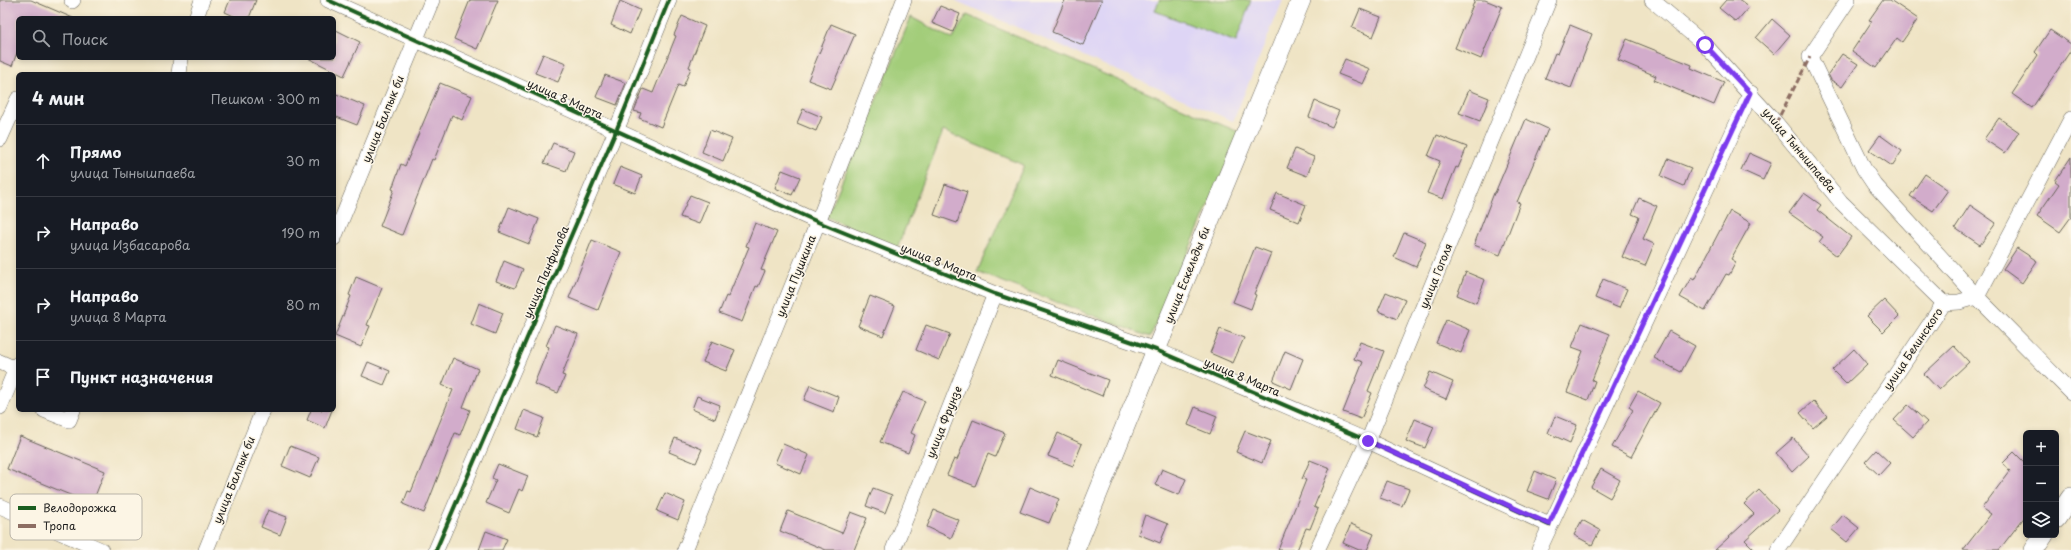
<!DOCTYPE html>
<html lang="ru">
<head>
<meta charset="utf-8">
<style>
	body { margin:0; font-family:"Playpen Sans",sans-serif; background:#20242c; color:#f1f3f6 }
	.controls { position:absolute; right:12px; bottom:12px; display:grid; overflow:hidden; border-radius:6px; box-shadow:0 2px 6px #0003 }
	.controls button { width:36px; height:36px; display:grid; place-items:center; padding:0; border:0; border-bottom:1px solid #363941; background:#171b24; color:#f1f3f6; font:20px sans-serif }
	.stop { position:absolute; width:12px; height:12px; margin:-9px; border:3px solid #7c3aed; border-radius:50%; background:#fff }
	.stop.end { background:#7c3aed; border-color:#fff; box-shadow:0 1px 4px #0008 }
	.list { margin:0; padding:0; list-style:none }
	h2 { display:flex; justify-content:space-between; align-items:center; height:52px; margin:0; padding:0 16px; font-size:17px }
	h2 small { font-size:13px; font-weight:400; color:#9ea1a6 }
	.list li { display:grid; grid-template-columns:26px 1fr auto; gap:12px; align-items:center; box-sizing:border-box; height:72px; padding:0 16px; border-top:1px solid #363941 }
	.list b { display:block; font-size:15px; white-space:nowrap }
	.list p { margin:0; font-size:13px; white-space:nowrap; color:#9ea1a6 }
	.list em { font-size:13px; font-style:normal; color:#9ea1a6 }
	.icon { flex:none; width:22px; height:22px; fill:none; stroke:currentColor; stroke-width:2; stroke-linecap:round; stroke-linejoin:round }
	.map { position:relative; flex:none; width:2071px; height:550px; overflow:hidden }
	.search { position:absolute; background:#171b24; box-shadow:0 2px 6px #0003; left:16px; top:16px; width:320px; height:44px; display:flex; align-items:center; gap:10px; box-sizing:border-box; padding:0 14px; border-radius:6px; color:#9ea1a6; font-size:15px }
	.panel { position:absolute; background:#171b24; box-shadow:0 2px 6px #0003; left:16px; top:72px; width:320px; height:340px; border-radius:6px }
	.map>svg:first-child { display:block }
	.built { fill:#ded5f5 }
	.green { fill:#a3cd7a; stroke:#60744b }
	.building { fill:#d2accb }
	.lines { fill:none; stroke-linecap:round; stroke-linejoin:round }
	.minor-casing { stroke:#666257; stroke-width:16 }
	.tertiary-casing { stroke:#666257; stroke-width:20 }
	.minor { stroke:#fff; stroke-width:15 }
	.tertiary { stroke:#fff; stroke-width:19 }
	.quiet { stroke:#8d6e63; stroke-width:3; stroke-dasharray:6 3; stroke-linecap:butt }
	.cycleway-casing { stroke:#fcf5e5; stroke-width:6 }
	.cycleway { stroke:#1b5e20; stroke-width:4 }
	.route { stroke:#7c3aed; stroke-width:5 }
	.labels { text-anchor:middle; stroke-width:3; stroke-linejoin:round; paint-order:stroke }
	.street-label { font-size:11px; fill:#1c1c1c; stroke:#fcf5e5 }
	.key { fill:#fcf5e5; stroke:#b9b4a9; stroke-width:1 }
	.key-label { font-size:11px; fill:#1c1c1c }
</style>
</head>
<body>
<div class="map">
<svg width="2071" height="550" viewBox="0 0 2071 550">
	<rect width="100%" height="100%" fill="#fcf5e5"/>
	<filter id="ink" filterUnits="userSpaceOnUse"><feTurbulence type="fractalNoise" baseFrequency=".025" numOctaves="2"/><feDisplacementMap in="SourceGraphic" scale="8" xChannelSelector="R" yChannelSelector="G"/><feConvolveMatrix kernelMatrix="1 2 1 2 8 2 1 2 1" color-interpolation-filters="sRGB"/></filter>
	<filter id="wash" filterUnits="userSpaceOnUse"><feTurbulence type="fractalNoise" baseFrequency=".012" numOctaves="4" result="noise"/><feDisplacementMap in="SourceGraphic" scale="16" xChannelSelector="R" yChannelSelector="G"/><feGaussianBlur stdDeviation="0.9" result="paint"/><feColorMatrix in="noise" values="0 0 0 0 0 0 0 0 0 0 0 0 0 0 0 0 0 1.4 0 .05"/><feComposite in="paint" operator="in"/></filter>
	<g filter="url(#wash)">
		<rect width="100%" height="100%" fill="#efe4c5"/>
		<!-- built -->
		<path class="built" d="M954,0h329l-50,121z"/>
		<!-- green -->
		<g class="green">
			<path d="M1159,0h92l-15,42 -81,-31z"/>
			<path d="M967,15l274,118 -91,204 -173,-65 47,-107 -81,-34 -46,118 -70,-32 84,-200 41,22z"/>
		</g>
		<g id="blocks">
			<!-- building -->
			<g class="building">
				<path d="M0,0h31l42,18h-55v32l-6,16 -12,-5z"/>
				<path d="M230,0h26l-7,18h-11l-13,-6z"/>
				<path d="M470,0h28l-21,49 -23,-10z"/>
				<path d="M1065,0h37l-19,45 -31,-13z"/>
				<path d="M1475,0h10l17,7 -21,52 -26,-11z"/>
				<path d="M1726,0h14l9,7 -13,15 -17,-14z"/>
				<path d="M1883,0h7l28,19 -16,23 -5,-4 -21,30 -24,-17 20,-30 -3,-1z"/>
				<path d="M620,1l20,9 -10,24 -19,-9z"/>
				<path d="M940,6l20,8 -7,18 -21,-9z"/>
				<path d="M1360,9l21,8 -8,20 -21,-9z"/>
				<path d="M682,16l23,10 -16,41 2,1 -8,19 -5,-2 -17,42 -22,-9 2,-5 -7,-2 9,-22 10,4 23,-57 -2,-1z"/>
				<path d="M1772,19l18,16 -16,19 -18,-16z"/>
				<path d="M831,24l24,10 -24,55 -23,-9z"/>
				<path d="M1570,25l22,9 -21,54 -26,-10 10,-25 3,1z"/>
				<path d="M334,29l26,13 -16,34 -36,-18h26z"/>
				<path d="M2050,30l21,14v6l-39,58 -20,-14 26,-39 -3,-3z"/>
				<path d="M1627,39l65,26 -1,3 33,14 -10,23 -60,-25 2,-4 -38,-16z"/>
				<path d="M543,54l23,9 -8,19 -23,-9z"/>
				<path d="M1842,54l16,10 -16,23 -11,-7 -3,-6z"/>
				<path d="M1345,59l25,10 -7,15 -25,-10z"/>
				<path d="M605,75l21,8 -9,22 -21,-8z"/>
				<path d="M440,83l32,13 -10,24 -10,-5 -18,45 -2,-1 -30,76 -22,-9 14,-36 -2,-1 9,-25 4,2z"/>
				<path d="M1469,90l20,8 -9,23 -21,-8z"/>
				<path d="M334,93l31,13 -8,19 -23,-9z"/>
				<path d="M1315,101l24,10 -7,16 -23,-10z"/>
				<path d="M803,109l19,8 -6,14 -19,-8z"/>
				<path d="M1999,118l20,14 -14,21 -21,-14z"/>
				<path d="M1526,119l22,10 -31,73 3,1 -20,52 -26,-10 20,-52h1z"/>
				<path d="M710,130l22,9 -9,22 -21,-9z"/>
				<path d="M1437,135l30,12 -9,21 -2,-1 -13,32 -16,-6 13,-32 -12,-5z"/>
				<path d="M1880,135l22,16 -10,15 -23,-16z"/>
				<path d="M553,143l21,8 -8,20 -22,-8z"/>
				<path d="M1295,149l19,8 -7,19 -20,-8z"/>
				<path d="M1749,153l22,10 -8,17 -22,-10z"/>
				<path d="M2071,157v60l-11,15 -23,-16 22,-32 -4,-3z"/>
				<path d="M1668,159l23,9 -7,18 -23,-10z"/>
				<path d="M620,167l22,9 -7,17 -22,-9z"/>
				<path d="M782,170l18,7 -8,18 -17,-7z"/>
				<path d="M1925,174l23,16 -15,21 -23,-15z"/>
				<path d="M945,184l22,8 -10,31 -23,-8z"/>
				<path d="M1277,193l29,12 -7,17 -29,-12z"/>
				<path d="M1804,193l17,12 -4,5 34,27 -14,19 -18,-14 4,-5 -34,-24z"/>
				<path d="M690,195l18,7 -9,22 -19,-7z"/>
				<path d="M1639,198l18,8 -14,33 11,5 -9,22 -23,-9 17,-40 -7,-3z"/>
				<path d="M1970,205l26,18 -16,22 -25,-17z"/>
				<path d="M509,207l30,12 -10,25 -30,-12z"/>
				<path d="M1730,211l21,12 -20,36 5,3 -7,13 -3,-1 -21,37 -25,-14 11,-19 3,2z"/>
				<path d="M755,223l22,9 -16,38 4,1 -7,16 -2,-1 -14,36 -23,-9 7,-17 2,1 21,-50 -3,-1z"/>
				<path d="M1404,233l22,9 -10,25 -22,-10z"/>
				<path d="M592,240l29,12 -23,58 -29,-12z"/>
				<path d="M1255,247l16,6 -17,41 2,1 -5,14 -18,-7z"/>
				<path d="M2017,248l20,13 -15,22 -19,-14z"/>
				<path d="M504,261l19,8 -8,19 -19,-7z"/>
				<path d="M1466,272l19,8 -9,23 -19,-8z"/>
				<path d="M356,277l26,11 -15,37 3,1 -9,21 -26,-11 16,-40 -2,-1z"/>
				<path d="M1603,279l24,10 -8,19 -24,-10z"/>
				<path d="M1386,292l19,8 -8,19 -19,-8z"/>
				<path d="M870,296l25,10 -12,30 -25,-10z"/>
				<path d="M1884,300l15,16 -16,16 -16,-16z"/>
				<path d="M479,303l24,10 -8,21 -24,-10z"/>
				<path d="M1446,320l24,10 -9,23 -25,-10z"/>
				<path d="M1582,323l28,11 -18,46 3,1 -7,19 -21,-8 16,-41 -11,-4z"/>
				<path d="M555,325l23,9 -16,41 3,1 -7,17 -24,-9 15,-37 -3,-1z"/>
				<path d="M926,325l24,9 -11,26 -23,-10z"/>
				<path d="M1220,329l24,9 -11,25 -23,-10z"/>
				<path d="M1669,331l26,15 -14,26 -27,-14z"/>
				<path d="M712,341l23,9 -9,21 -23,-9z"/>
				<path d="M1360,342l24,9 -16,40 4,2 -11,26 -18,-7 20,-50 -9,-3z"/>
				<path d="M1954,346l15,16 -30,28 -15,-16z"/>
				<path d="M1854,349l13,15 -21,20 -14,-14z"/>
				<path d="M1285,351l18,8 -12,30 -18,-8z"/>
				<path d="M453,358l25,11 -15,38 7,3 -10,25 -5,-2 -31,80 -21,-9 5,-13 3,1 42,-102 -11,-5z"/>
				<path d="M1058,360l50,20 -6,16 -50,-21z"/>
				<path d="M368,362l22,9 -6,14 -22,-9z"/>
				<path d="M1430,372l23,10 -7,17 -23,-10z"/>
				<path d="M810,385l29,12 -5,15 -30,-12z"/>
				<path d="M1638,391l22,12 -29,54 -19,-10 21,-37 -4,-3z"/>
				<path d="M903,392l22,9 -14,32 4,2 -7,18 -28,-11z"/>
				<path d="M697,396l23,9 -5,14 -23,-10z"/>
				<path d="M1813,401l14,15 -14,12 -13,-15z"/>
				<path d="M1908,405l19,17 -14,15 -19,-17z"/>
				<path d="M1195,407l22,9 -7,18 -22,-9z"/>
				<path d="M311,410h21l-7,18 -18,-8z"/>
				<path d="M524,410l20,8 -7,19 -20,-8z"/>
				<path d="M1555,416l22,9 -7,18 -22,-10z"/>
				<path d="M1415,419l19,8 -9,21 -19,-7z"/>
				<path d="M973,420l32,13 -10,24 -7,-3 -13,32 -28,-11 7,-16 3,1z"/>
				<path d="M1245,431l26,10 -9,22 -26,-11z"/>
				<path d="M1058,433l24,11 -9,22 -25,-10z"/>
				<path d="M20,436l85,35 -13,33 -85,-35z"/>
				<path d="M675,438l27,11 -6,14 -27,-11z"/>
				<path d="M1793,438l16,18 -17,16 -16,-19z"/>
				<path d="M783,444l26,11 -8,19 -26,-11z"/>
				<path d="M290,446l29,11 -9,21 -28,-12z"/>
				<path d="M1876,450l14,13 -11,12 -14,-13z"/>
				<path d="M2014,452l12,12v51l-27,35h-36l28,-36 -9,-6 28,-37 -7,-8z"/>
				<path d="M1310,460l20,8 -16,39 4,2 -8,20 -4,-1 -9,22h-19l28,-70 -4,-1z"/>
				<path d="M498,464l30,12 -6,15 -3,-2 -10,24 -23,-10 10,-23 -4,-2z"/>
				<path d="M1162,469l24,10 -7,16 -24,-10z"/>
				<path d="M1601,469l19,11 -10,18 -19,-11z"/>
				<path d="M1535,471l21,9 -8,19 -21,-8z"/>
				<path d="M1387,481l22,8 -7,17 -22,-8z"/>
				<path d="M1030,487l29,12 -10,24 -29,-11z"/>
				<path d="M873,488l19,7 -7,18 -19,-7z"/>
				<path d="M1759,490l19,20 -33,30 10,10h-40l39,-36 -10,-10z"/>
				<path d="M665,493l20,9 -7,18 -21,-9z"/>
				<path d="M268,510l19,7 -7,18 -19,-8z"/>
				<path d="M934,510l25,10 -8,18 -24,-11z"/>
				<path d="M788,511l54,22 9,-21 16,6 -13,32h-28l-46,-19z"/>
				<path d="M1145,515l23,9 -8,19 -22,-9z"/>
				<path d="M1843,515l16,13 -12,14 -16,-13z"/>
				<path d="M1582,520l18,10 -8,15 -18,-10z"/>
				<path d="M1351,524l23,10 -7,16h-8l-16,-7z"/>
				<path d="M486,531l21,8 -5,11h-23z"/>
			</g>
		</g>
	</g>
	<g filter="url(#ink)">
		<use href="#blocks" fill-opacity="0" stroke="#666257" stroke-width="1"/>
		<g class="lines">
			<!-- minor casing -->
			<g class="minor-casing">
				<g id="minor">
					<path d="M328,0l490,222 177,72 161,56 212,91 181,84"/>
					<path d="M1652,0l53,45 71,78 65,79 103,101"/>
					<path d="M1848,0l-38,57 54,112 10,15 103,113 94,95"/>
					<path d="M72,1l1,-1"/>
					<path d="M196,18l6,-18"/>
					<path d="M179,74l2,-16"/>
					<path d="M0,139l18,-40"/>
					<path d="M334,238l98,-238"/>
					<path d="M0,362l16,7"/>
					<path d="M0,407l18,-43"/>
					<path d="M44,410l25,10 4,-10"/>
					<path d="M0,506l101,44"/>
					<path d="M206,550l57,-140"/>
					<path d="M436,550l180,-419 53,-131"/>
					<path d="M685,550l133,-328 86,-222"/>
					<path d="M893,550l102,-256"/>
					<path d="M1317,550l51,-109 181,-441"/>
					<path d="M1539,550l212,-457"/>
					<path d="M1778,550l166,-247 15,-1 18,-5 94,-178"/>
				</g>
			</g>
			<!-- tertiary casing -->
			<g class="tertiary-casing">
				<g id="tertiary">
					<path d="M2056,519l15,-22"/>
					<path d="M1075,550l81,-200 145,-350"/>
					<path d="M2034,550l10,-15"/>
				</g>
			</g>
			<!-- minor -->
			<use href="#minor" class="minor"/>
			<!-- tertiary -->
			<use href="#tertiary" class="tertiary"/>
			<!-- quiet -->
			<path class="quiet" d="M1776,123l34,-66"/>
			<!-- cycleway casing -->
			<g class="cycleway-casing">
				<g id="cycleway">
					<path d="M328,0l490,222 177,72 161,56 212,91 181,84"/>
					<path d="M436,550l180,-419 53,-131"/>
				</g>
			</g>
			<!-- cycleway -->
			<use href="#cycleway" class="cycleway"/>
		</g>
	</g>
	<g class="lines" filter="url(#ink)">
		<!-- route -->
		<path class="route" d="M1368,441l181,83 201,-431 -45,-48"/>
	</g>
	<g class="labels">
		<!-- street labels -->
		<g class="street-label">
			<text transform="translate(565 99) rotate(24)" y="4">улица 8 Марта</text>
			<text transform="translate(383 119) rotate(-68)" y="4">улица Балпык би</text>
			<text transform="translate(1799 150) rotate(50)" y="4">улица Тынышпаева</text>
			<text transform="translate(939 262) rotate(22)" y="4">улица 8 Марта</text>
			<text transform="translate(546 272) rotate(-67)" y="4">улица Панфилова</text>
			<text transform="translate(1187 275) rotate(-68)" y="4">улица Ескельды би</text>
			<text transform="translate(796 276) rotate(-68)" y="4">улица Пушкина</text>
			<text transform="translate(1436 276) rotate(-68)" y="4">улица Гоголя</text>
			<text transform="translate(1913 349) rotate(-56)" y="4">улица Белинского</text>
			<text transform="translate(1242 377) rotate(23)" y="4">улица 8 Марта</text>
			<text transform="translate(944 422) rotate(-68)" y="4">улица Фрунзе</text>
			<text transform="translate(234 480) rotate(-68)" y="4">улица Балпык би</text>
		</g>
	</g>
	<!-- legend -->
	<rect x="10" y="494" width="132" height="46" rx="6" class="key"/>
	<rect x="18" y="506" width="18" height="4" fill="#1b5e20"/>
	<rect x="18" y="524" width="18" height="4" fill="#8d6e63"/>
	<g class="key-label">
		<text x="43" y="512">Велодорожка</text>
		<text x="43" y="530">Тропа</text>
	</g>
</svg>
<div class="controls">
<button>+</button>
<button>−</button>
<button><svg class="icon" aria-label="layers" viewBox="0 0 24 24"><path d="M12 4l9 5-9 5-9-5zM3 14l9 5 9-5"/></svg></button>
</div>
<div class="stop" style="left:1705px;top:45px"></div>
<div class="stop end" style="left:1368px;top:441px"></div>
<div class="search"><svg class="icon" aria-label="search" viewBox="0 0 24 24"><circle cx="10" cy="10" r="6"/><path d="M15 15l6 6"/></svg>Поиск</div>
<section class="panel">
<h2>4 мин<small>Пешком · 300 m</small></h2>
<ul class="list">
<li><svg class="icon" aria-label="ahead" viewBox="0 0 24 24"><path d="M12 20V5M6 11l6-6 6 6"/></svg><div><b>Прямо</b><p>улица Тынышпаева</p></div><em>30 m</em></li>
<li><svg class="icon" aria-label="right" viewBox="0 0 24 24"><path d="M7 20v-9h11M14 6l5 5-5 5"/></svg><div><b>Направо</b><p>улица Избасарова</p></div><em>190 m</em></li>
<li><svg class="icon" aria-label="right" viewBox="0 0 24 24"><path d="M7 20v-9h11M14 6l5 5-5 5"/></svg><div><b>Направо</b><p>улица 8 Марта</p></div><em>80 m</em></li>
<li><svg class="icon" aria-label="arrive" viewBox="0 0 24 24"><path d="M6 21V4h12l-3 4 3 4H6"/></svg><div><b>Пункт назначения</b></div></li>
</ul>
</section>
</div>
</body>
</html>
